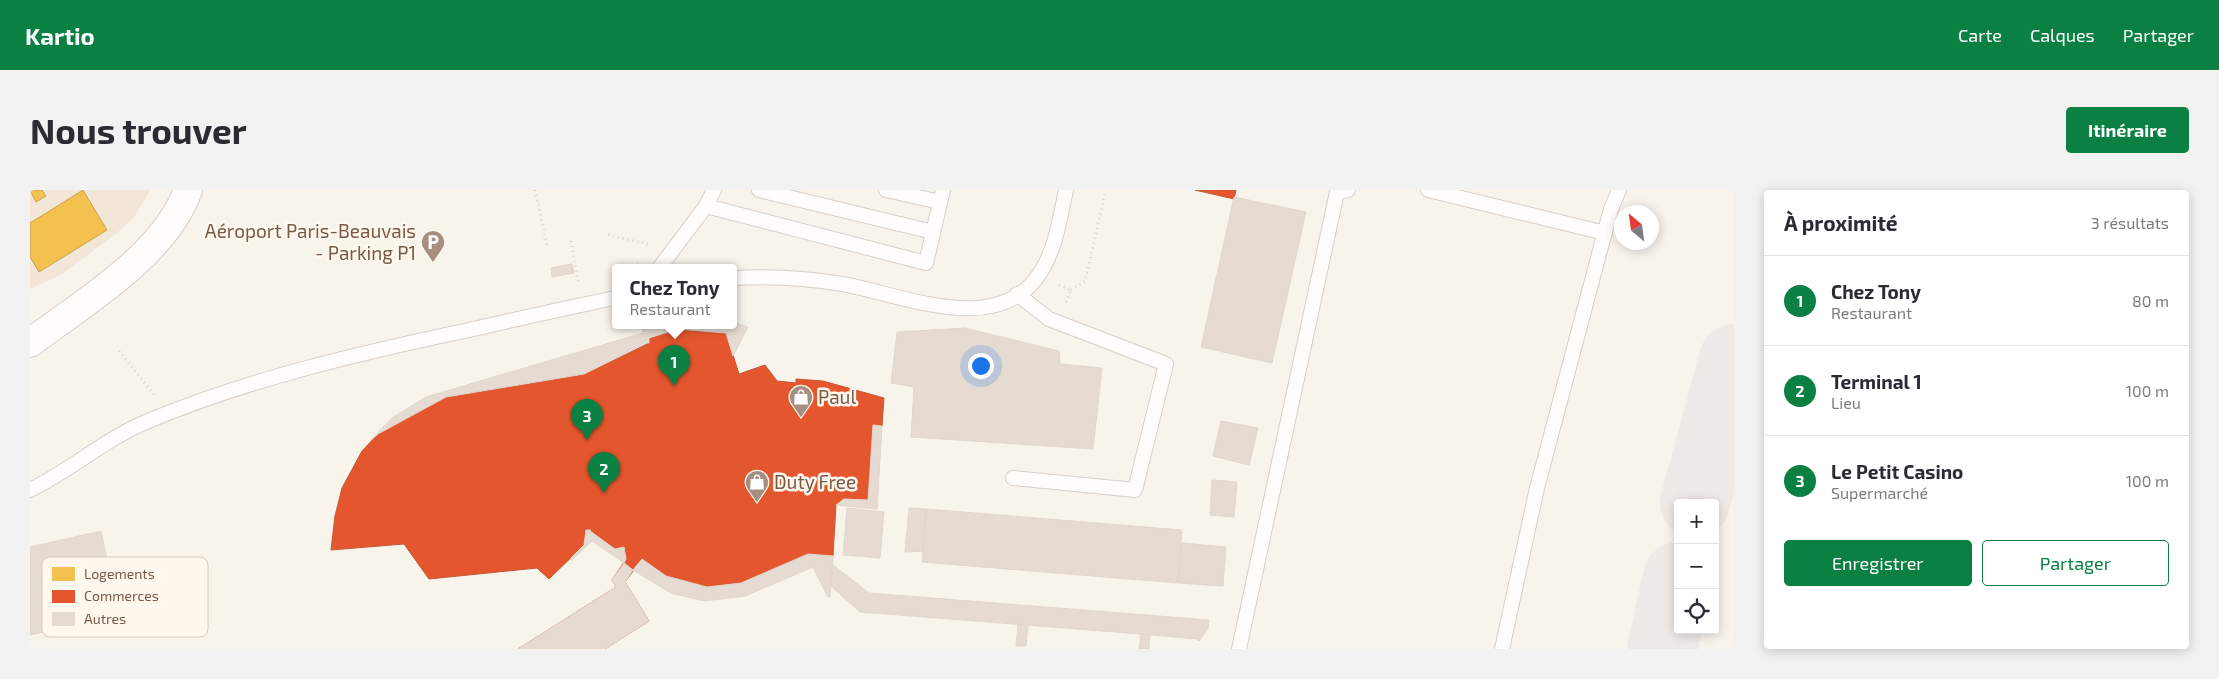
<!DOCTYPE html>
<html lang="fr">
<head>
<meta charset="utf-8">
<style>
	body { margin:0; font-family:"Exo 2",sans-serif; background:#f2f2f3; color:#2b2b33 }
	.controls { position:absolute; right:15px; bottom:15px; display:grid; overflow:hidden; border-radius:5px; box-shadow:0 2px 12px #0003 }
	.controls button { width:45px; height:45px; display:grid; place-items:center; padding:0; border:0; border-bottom:1px solid #e1e1e2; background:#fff; color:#2b2b33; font:25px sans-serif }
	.compass { position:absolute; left:1584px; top:15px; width:45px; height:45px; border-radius:50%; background:#fff; box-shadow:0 2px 12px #0003; rotate:331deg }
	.you { position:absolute; left:950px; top:175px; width:18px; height:18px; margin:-12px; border:4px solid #fff; border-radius:50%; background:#1a73e8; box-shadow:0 0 0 8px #1a73e833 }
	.badge { display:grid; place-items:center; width:32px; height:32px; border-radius:50%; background:#0b8043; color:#fff; font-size:16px; font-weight:700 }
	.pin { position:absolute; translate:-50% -41px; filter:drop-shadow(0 1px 2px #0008) }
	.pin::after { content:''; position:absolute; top:26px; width:18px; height:15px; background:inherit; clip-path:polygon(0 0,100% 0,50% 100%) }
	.popup { position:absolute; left:582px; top:74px; width:125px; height:65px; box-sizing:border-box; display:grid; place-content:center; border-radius:5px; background:#fff; filter:drop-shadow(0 1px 4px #0005); font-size:16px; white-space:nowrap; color:#7c7c81 }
	.popup b { font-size:19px; color:#2b2b33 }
	.popup::after { content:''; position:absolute; left:50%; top:100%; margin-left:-10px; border:10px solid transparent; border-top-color:#fff }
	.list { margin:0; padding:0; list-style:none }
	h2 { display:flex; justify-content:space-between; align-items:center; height:65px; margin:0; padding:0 20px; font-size:21px }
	h2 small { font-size:16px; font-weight:400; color:#7c7c81 }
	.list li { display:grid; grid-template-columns:32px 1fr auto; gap:15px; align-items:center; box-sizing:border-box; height:90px; padding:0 20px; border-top:1px solid #e1e1e2 }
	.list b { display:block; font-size:19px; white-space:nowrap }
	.list p { margin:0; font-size:16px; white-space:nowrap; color:#7c7c81 }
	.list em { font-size:16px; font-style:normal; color:#7c7c81 }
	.actions { display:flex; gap:10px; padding:15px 20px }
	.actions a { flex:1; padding:11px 0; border:1px solid #0b8043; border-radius:5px; text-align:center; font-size:18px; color:#0b8043 }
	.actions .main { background:#0b8043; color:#fff }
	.icon { flex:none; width:28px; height:28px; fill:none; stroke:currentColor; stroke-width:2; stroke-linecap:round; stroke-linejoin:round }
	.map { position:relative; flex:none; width:1704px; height:459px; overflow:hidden; border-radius:5px }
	header { display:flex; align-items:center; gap:30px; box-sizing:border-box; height:70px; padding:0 25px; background:#0b8043; color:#fff }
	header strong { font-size:24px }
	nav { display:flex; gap:28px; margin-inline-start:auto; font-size:18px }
	.intro { display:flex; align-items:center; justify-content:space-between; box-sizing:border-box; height:120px; padding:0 30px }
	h1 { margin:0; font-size:35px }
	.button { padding:12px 22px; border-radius:5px; background:#0b8043; color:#fff; font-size:18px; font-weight:700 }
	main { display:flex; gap:30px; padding:0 30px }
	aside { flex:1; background:#fff; border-radius:5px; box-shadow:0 2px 12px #0003 }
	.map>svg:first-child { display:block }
	.residential { fill:#f2e6d8 }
	.homes { fill:#f2c14e; stroke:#cea24c }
	.shops { fill:#e4572e; stroke:#c45836 }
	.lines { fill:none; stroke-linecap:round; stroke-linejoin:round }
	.taxiway { stroke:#eeeae8; stroke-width:70 }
	.building { fill:#e5dbd2; stroke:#e2d6cd }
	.lane-casing { stroke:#d7cec8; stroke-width:16 }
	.secondary-casing { stroke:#d8cec7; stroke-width:30 }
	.path { stroke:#dbd2cd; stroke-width:3; stroke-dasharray:1 4; stroke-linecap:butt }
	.lane { stroke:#fefdfc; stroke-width:14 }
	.secondary { stroke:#fefdfc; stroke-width:28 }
	.labels { text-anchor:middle; stroke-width:5; stroke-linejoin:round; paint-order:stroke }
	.poi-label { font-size:19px; fill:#7a5947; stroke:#fff8ee; text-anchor:start }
	.key { fill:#fff8ee; stroke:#d7c8bc; stroke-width:1 }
	.key-label { font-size:14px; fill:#7a5947 }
</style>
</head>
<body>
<header>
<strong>Kartio</strong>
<nav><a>Carte</a><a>Calques</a><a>Partager</a></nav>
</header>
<div class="intro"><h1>Nous trouver</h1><a class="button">Itinéraire</a></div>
<main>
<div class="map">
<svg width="1704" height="459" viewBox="0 0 1704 459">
	<rect width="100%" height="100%" fill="#f8f3eb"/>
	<!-- residential -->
	<path class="residential" d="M0,0h120l-15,26 -17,16 -56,42 -32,15z"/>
	<!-- homes -->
	<g class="homes">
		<path d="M0,0h12l4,6 -10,6z"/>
		<path d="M53,0l24,40 -68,42 -9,-15v-34z"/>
	</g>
	<!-- shops -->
	<g class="shops">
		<path d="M1165,0h41l-2,9z"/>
		<path d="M648,139l48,4 13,41 26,-9 12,16 19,2v-4l27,2 61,17 -2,28 -9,-1 -5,75 -24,-1 -8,6 -3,51 -25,-2 -67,29 -34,4 -41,-11 -24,-17 -17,23 24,39 -44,28h-87l98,-62 -4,-7 14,-21 -2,-12 -9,2 -25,-18 1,-1h-5l-2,15 -35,34 -12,-11 -108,11 -25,-35 -73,6 4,-34 7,-28 20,-37 16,-17 68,-37 138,-23 65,-31v-5z"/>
	</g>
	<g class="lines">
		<!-- taxiway -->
		<g class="taxiway">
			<path d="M1665,313l39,-144"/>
			<path d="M1632,459l16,-72"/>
		</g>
	</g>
	<!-- building -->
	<g class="building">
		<path d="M1204,7l72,15 -34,151 -71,-16z"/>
		<path d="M542,74l2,9 -22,4 -1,-9z"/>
		<path d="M703,132l15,5 -15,29 -7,-23 -48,-4 -29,9v5h-2l-6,-17 92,-1z"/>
		<path d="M935,138l94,23 1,13 42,4 -9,81 -182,-12 3,-50 -23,-4 6,-51z"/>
		<path d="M613,143l4,10 -63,31 -138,23 -68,37 -7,6 21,-22 34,-21z"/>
		<path d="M1191,231l37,7 -9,37 -36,-9z"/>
		<path d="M843,235l9,1 -5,83 -41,-4 8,-6 24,1z"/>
		<path d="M1182,290l25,2 -3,35 -24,-2z"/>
		<path d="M817,318l37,4 -4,46 -37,-3z"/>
		<path d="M879,318l17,1 -3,42 -18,1z"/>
		<path d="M896,319l256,21 -4,53 -256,-21z"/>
		<path d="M556,340h5l-1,1 25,18 9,-2 2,12 -2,4 -32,-22 -21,20v-3l13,-13z"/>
		<path d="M71,341l18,84 -89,20v-88z"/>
		<path d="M1152,353l44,4 -3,39 -45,-3z"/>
		<path d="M778,364l25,2 -3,41h-2l-15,-30 -68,29 -41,5 -33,-8 -38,-23 9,-11 24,17 41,11 34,-4z"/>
		<path d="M594,373l9,7 -8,12 24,39 -44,28h-87l98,-62 -4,-7z"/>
		<path d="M802,374l37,29 340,27 -1,9 -9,12 -2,-2 -56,-5 -281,-22 -29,-26z"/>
		<path d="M988,434l10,1 -2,21h-10z"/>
		<path d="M1111,444l9,1 -1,14h-10z"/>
	</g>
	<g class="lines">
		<!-- lane casing -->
		<g class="lane-casing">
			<g id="lane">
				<path d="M729,0l174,42"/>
				<path d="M856,0l54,12"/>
				<path d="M1398,0l177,43"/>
				<path d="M676,16l220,57 17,-73"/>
				<path d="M630,77l46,-61 8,-16"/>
				<path d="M703,88c37,-2 73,0 109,6 59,10 156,55 198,-11 16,-24 20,-56 26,-83"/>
				<path d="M983,288l122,12 31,-126 -117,-45 -32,-25"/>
				<path d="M0,300c41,-20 75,-51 118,-69 101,-42 208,-67 316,-90 50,-11 101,-23 151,-33"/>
				<path d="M1209,459l98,-457 11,-2"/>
				<path d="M1472,459l35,-161 74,-279 8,-19"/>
			</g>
		</g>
		<!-- secondary casing -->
		<g class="secondary-casing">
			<path id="secondary" d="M0,153c54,-41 134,-87 158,-153"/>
		</g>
		<!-- path -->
		<g class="path">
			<path d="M505,0l12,55"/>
			<path d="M578,45l44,10"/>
			<path d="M541,51l8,44"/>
			<path d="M603,77l8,-5"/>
			<path d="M1029,95l12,5 -5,12"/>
			<path d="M1041,100l14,-9 21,-91"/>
			<path d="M89,161l37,46"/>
		</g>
		<!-- lane -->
		<use href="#lane" class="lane"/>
		<!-- secondary -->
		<use href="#secondary" class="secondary"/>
	</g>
	<!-- icons -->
	<defs>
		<g id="parking-pin" transform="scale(1.25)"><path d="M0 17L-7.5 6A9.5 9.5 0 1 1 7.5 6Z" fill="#a68f80" stroke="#fff8ee"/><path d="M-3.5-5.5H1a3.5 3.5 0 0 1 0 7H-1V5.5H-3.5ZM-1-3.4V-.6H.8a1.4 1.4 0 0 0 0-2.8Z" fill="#fff"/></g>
		<g id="shop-pin" transform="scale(1.25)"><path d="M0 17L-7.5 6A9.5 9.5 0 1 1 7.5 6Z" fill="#a68f80" stroke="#fff8ee"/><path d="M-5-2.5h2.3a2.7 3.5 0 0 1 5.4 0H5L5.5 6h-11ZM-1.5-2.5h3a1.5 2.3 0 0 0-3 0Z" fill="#fff"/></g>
	</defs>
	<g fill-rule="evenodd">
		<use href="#parking-pin" x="403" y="52"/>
		<use href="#shop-pin" x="771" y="207"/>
		<use href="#shop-pin" x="727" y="292"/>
	</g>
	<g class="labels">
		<!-- poi labels -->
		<g class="poi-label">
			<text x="386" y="48" text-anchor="end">Aéroport Paris-Beauvais<tspan x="386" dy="22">- Parking P1</tspan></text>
			<text x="788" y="214">Paul</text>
			<text x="744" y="299">Duty Free</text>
		</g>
	</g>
	<!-- legend -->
	<rect x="12" y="367" width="166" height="80" rx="8" class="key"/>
	<rect x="22" y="377" width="23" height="14" fill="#f2c14e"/>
	<rect x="22" y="400" width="23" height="13" fill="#e4572e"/>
	<rect x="22" y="422" width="23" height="14" fill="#e5dbd2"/>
	<g class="key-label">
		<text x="54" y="389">Logements</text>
		<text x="54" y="411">Commerces</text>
		<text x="54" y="434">Autres</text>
	</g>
</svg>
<div class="controls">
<button>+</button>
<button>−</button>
<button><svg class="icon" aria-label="locate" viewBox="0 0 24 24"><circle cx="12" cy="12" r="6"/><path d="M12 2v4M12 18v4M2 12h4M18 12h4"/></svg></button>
</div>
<svg class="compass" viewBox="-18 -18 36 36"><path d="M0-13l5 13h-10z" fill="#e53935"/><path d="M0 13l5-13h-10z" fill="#7c7c81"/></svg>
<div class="you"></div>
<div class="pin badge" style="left:644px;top:196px">1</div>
<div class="popup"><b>Chez Tony</b>Restaurant</div>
<div class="pin badge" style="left:574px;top:303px">2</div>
<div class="pin badge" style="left:557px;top:250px">3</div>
</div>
<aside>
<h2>À proximité<small>3 résultats</small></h2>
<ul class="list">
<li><span class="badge">1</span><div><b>Chez Tony</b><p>Restaurant</p></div><em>80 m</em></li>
<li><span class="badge">2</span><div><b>Terminal 1</b><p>Lieu</p></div><em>100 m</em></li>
<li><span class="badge">3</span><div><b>Le Petit Casino</b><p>Supermarché</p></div><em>100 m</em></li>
</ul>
<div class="actions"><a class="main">Enregistrer</a><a>Partager</a></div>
</aside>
</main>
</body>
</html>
